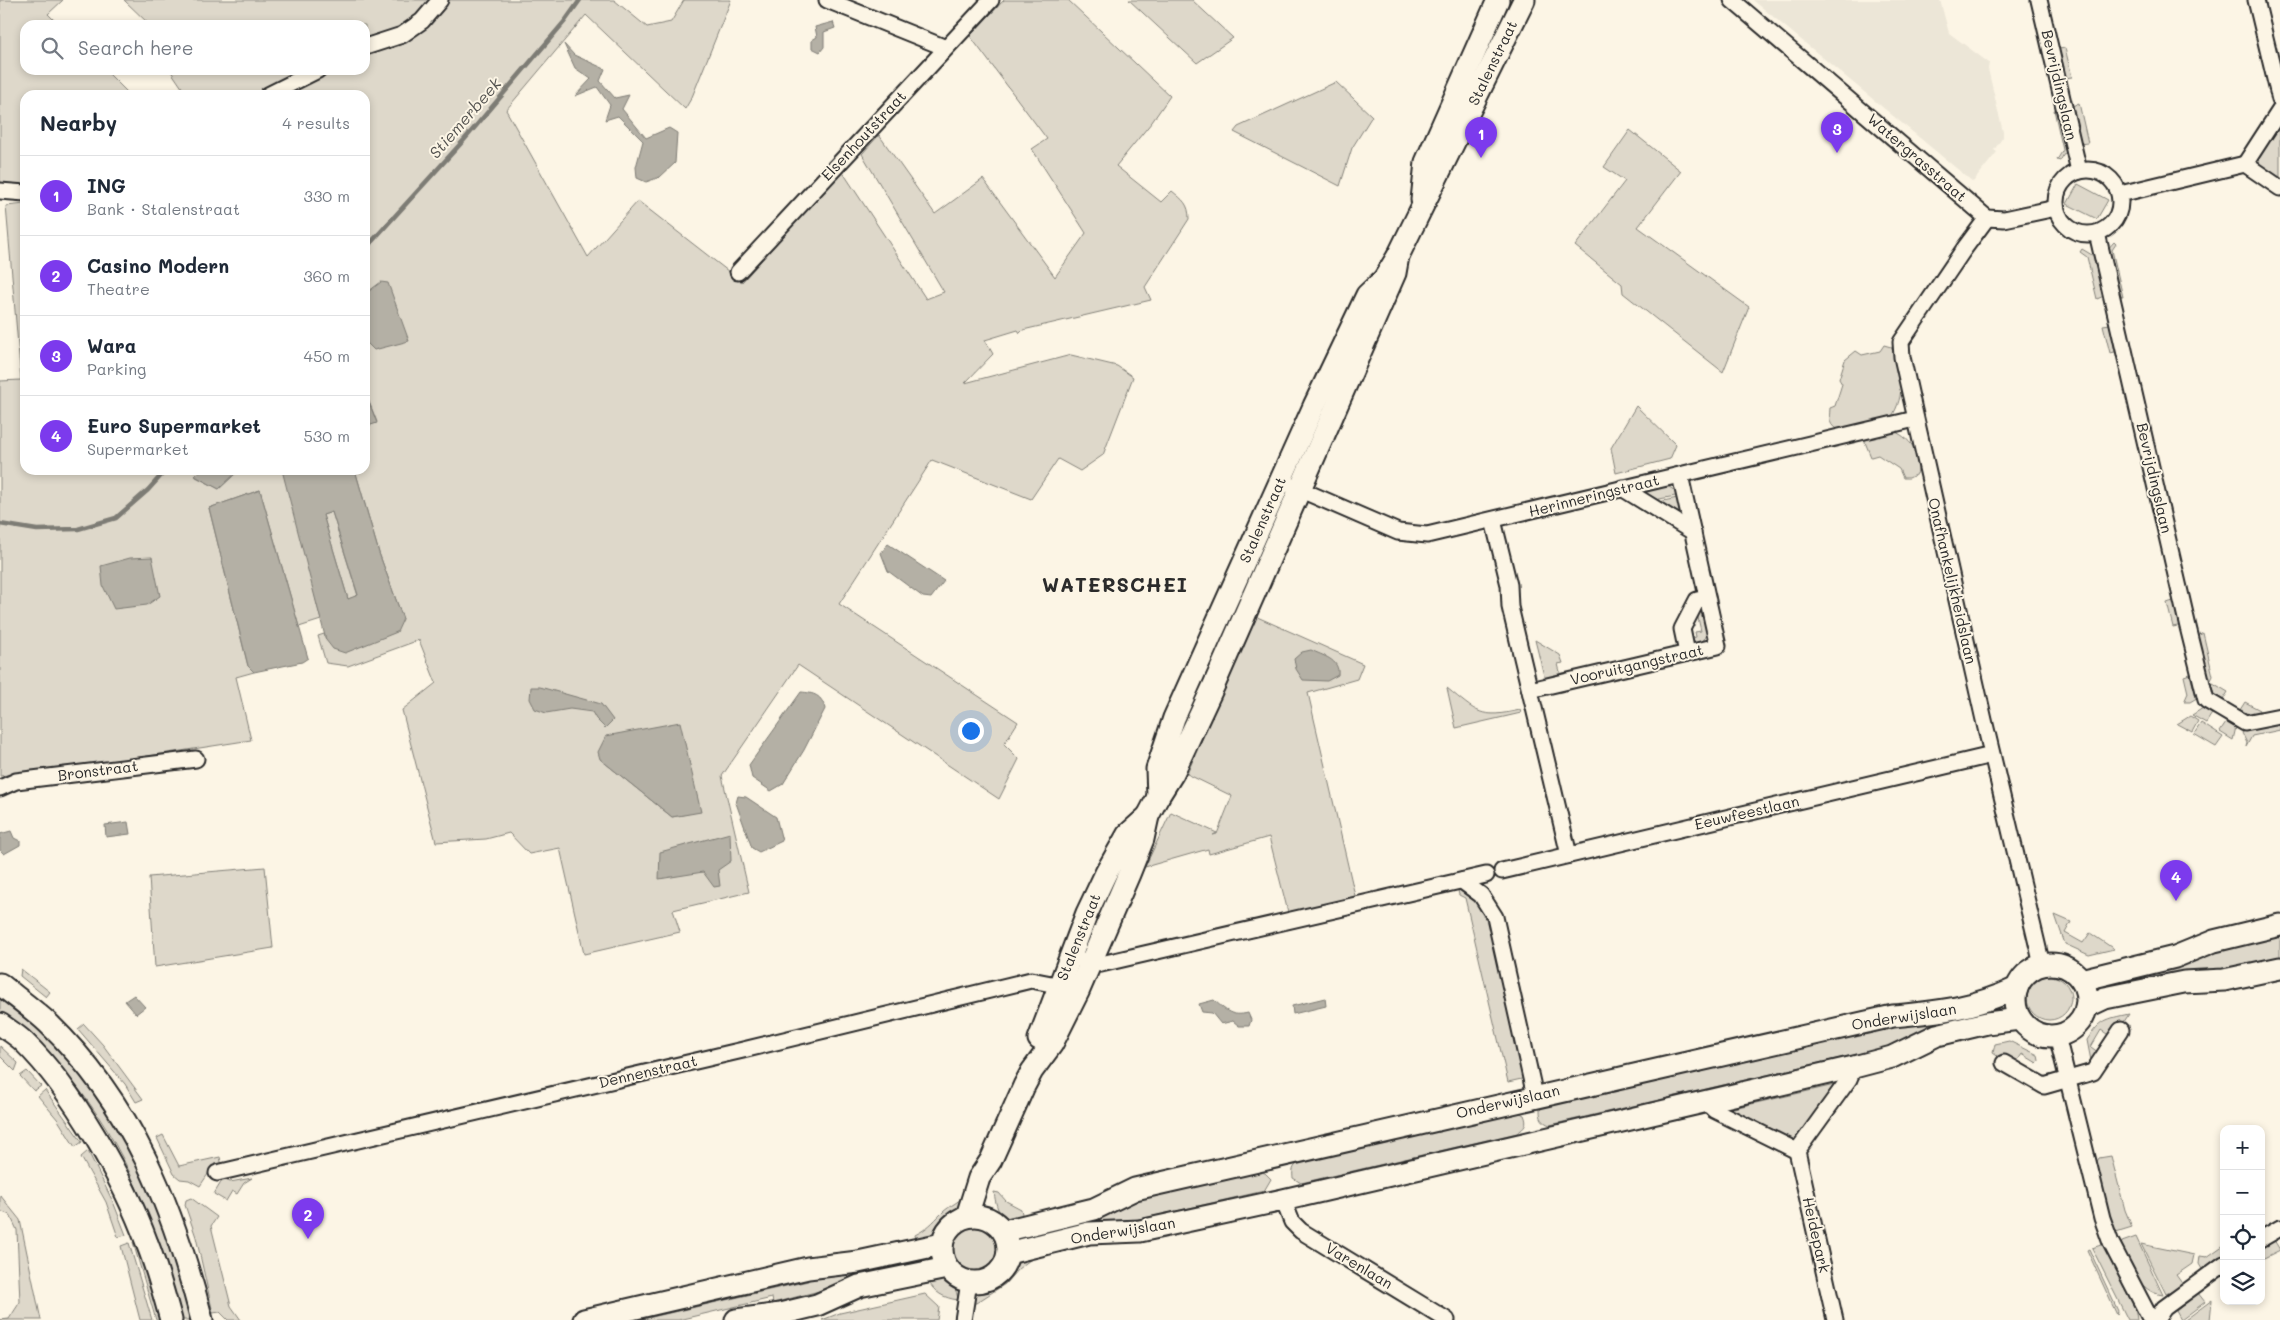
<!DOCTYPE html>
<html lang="en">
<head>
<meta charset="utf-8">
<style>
	body { margin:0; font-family:Mali,sans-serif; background:#f6f6f7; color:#1f2937 }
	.controls { position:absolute; right:15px; bottom:15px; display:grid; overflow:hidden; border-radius:10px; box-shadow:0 2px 8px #0003 }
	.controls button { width:45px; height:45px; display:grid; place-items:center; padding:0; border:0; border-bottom:1px solid #e0e1e3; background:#fff; color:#1f2937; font:25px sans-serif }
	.you { position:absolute; left:970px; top:730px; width:18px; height:18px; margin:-12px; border:4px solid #fff; border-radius:50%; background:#1a73e8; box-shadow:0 0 0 8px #1a73e833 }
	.badge { display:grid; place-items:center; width:32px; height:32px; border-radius:50%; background:#7c3aed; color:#fff; font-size:16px; font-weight:700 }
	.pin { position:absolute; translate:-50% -41px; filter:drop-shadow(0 1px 2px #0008) }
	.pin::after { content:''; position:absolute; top:26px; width:18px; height:15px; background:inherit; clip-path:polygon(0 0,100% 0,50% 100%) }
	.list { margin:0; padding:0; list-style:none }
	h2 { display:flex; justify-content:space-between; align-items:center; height:65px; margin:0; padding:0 20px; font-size:21px }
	h2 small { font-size:16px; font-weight:400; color:#747a83 }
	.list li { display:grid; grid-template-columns:32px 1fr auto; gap:15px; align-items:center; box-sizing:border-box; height:80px; padding:0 20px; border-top:1px solid #e0e1e3 }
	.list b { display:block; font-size:19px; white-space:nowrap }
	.list p { margin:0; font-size:16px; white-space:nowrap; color:#747a83 }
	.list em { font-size:16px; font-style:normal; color:#747a83 }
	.icon { flex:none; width:28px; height:28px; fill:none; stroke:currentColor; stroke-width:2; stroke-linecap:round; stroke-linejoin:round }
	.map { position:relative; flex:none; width:2280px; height:1320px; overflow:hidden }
	.search { position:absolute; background:#fff; box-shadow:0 2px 8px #0003; left:20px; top:20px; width:350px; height:55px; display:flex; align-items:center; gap:12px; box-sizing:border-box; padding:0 18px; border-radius:15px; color:#747a83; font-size:19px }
	.panel { position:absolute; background:#fff; box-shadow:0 2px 8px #0003; left:20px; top:90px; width:350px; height:385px; border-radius:15px }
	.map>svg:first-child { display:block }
	.built { fill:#ece6d7 }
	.green { fill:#ded8ca; stroke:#84827a; fill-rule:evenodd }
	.water { fill:#b4b0a5; stroke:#7d7b74; fill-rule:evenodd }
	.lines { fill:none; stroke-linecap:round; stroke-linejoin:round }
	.stream { stroke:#7d7b74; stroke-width:4.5 }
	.street-casing { stroke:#2b2b2b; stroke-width:19 }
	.secondary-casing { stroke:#2b2b2b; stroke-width:25 }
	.street { stroke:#fcf5e5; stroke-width:15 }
	.secondary { stroke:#fcf5e5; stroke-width:21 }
	.labels { text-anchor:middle; stroke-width:4; stroke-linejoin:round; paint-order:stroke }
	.street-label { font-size:15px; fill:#2b2b2b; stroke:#fcf5e5 }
	.water-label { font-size:16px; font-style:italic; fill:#545350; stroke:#fcf5e5 }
	.district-label { font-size:20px; font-weight:bold; letter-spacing:1px; fill:#2b2b2b; stroke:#fcf5e5 }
</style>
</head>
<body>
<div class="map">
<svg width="2280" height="1320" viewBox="0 0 2280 1320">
	<rect width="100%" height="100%" fill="#fcf5e5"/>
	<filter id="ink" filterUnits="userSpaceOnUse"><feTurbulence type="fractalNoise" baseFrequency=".02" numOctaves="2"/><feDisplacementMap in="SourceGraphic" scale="10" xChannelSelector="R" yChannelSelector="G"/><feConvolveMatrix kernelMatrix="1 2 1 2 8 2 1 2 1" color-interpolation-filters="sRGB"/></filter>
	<g filter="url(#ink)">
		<!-- built -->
		<path class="built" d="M1753,0h187l9,33 40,30 -1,6 15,63v5l-9,13 3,2 -24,30z"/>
		<!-- green -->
		<g class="green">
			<path d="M0,0h63l-15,14 11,11h-34v45h80l25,25h-105v95l-25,-4z"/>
			<path d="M124,0h310c-23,27 -37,29 -69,41v-16h-215z"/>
			<path d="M449,0h165l33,27 24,-5 13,-22h47l-39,97 -7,12 -99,-94 -80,95 82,147 50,-56 104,81 100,-111 84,128 18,-7 -82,-138 17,-19 56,79 48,-35 72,98 31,-44 -54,-84 15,-10 -77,-103 34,-36h64l102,96 -18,26 -36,44 45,36 11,-11c11,9 17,13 17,28l-44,68 6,13 -128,30 -3,3 -2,-3 -33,10 8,14 -28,29 106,-28 46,11 16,11 -30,78 -23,16 -22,-12 -27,40 -99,-39 -93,144 179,118 -14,22 15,15 -20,40 -201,-134 -76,111 27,116 -76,18 7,22 -96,22 -24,-106 -31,6 -20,-21 -23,6 -50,3 -34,-132 34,-27 -17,-43 -71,26 -22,-3 -8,-27 6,-2 2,6 77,-21 -24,-66 -24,-83h10v-43l12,-5 -12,-30v-297h-88l52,-25h36v-18l51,-16zM600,759l101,52 -29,6z"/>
			<path d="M1129,0h63l41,38 -36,25z"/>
			<path d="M2065,48l7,29 -7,1 -5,-5 4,-6 -5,-18z"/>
			<path d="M170,70h137l-51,25h-69z"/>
			<path d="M1336,82l36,34 -20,32 -12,38 -106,-54 4,-5z"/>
			<path d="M2079,103l9,40 -9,1 -9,-37z"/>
			<path d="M2054,110h4l11,42 -5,2 -4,7 -3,-1 6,-10z"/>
			<path d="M2280,118v65l-18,-11 -4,-14z"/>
			<path d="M1630,130l51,41 -43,56 111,80 -26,65 -100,-79 -1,-9 -47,-38 50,-65 -21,-14z"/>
			<path d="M2078,184l30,16 -11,19 -30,-15z"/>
			<path d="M25,204v266h176l-5,7 23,12 20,-19h45l37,150 -22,7 -39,-137 -51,18 39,158 6,6 -18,5 15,63 -141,22 -110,14v-395l21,-1 -15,-174z"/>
			<path d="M2114,242l2,2 -4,6 11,47 -5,-1 -12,-45z"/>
			<path d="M2082,249l10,6 5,-1 9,41 -9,4 -10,-42 -7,-5z"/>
			<path d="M2110,324l5,6 -3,6 3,16 -5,1 -7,-28z"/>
			<path d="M1884,345l7,2c12,25 15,47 0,71l-51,13c-11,-5 -11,-11 -10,-23l5,-2 7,-22 -3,-5 6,-19 11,-9 6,4 18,-4z"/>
			<path d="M1636,406l40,39 -6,14 -54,14 -5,-25z"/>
			<path d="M1891,430c19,7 31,23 26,44l-8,4h-6l-4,-9 -21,-14 -7,2 -6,-15 1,-6z"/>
			<path d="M1662,482l19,13 -27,5 -22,-10z"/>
			<path d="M1682,497l7,28 -35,-22z"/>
			<path d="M332,512l26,84 -10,3 -25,-84z"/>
			<path d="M2176,600l6,25 -9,2 -6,-24z"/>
			<path d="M1703,604l9,24 -14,20 -6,1 -4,-10 8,-2 -1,-5 6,-1 -5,-22z"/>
			<path d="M1255,616l108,48 -6,15 -49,14 48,207 -67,16 -20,-79 -60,17 -1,-5 -63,18 26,-55 46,21 -4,2 4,-1 15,-38 -45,-22z"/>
			<path d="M2203,633l10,43 -2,4 -4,1 -9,-45z"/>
			<path d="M1535,640l25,15 3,8 -5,1 3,12 -16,4z"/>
			<path d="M2190,674l3,12 6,3 1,7 -10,6h-6l4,-9 -4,-17z"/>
			<path d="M2213,683l15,9 -7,11 -9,-6 -5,-13z"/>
			<path d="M1447,688c31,25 33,31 73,22l1,3 -65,15z"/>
			<path d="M2245,702l15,8 1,5 -11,2 -12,-4z"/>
			<path d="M2207,707l6,5 -7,11 -14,-8 11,-7z"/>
			<path d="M2190,716l8,5 -6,11 -15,-8z"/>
			<path d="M2228,720l8,7 -3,13 -13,-8z"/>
			<path d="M2271,722l4,4 5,-1v5l-28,6 -6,11 1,-4 -5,-10 2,-4z"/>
			<path d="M2201,723l22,14 -7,10 -22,-13z"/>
			<path d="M265,867l8,81 -118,19 -6,-90z"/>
			<path d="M1457,886l17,6 15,22 37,164 -18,4 -43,-184 -6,-3z"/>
			<path d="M2055,915l16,7 -6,11 18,10 7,-10 24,16 -25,6 -24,-11z"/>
			<path d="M2280,936v21l-62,14 -100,18 -3,-13z"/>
			<path d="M21,969l29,23 -4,5 -26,-21z"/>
			<circle cx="2049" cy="998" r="22"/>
			<path d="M0,996c39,32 76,67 105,109 44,64 66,142 92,215h-20c-10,-34 -18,-69 -29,-102 -28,-82 -79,-155 -148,-207z"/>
			<path d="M1980,1008l3,11 -108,31 -325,75c-8,-3 -10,-7 -10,-15l2,-3 335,-78z"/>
			<path d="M2129,1014l-9,14 -10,8 -9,-6 -10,17 8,6 -7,13 -5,-26c14,-21 19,-21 42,-26z"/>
			<path d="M84,1024l19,21 40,54 -7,3 -11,-18 -47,-55z"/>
			<path d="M2009,1041l29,14 1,6 -2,2 -15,-9 -6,9 -13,-3 -10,-7 2,-9z"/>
			<path d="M0,1046l18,17 -3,8 -15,-15z"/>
			<path d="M27,1071l14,15 -7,5 -14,-15z"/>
			<path d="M1839,1084l-38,55 -13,3 -63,-32z"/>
			<path d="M45,1090l37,52 -7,5 -17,-27 -20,-24z"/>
			<path d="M1517,1111l7,4c4,9 1,13 -7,18l-216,50 -8,-5c-1,-9 0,-12 8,-17z"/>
			<path d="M163,1135l16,31 41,-9 2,9 -10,2 -12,18 -11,-6 -9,-1 -6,-5 -17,-36z"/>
			<path d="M88,1151l26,53 12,31 -8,2 -12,-35 -25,-45z"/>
			<path d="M2111,1156l14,54 7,17 -16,5 -11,-29 -10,-38 4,-7z"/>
			<path d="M1258,1171l7,2 6,6 -7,12 -114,26 -70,11 -37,10 -3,-13 112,-29z"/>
			<path d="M252,1178l-8,5 -7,11 -5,-3 -6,10 -12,-7 9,-15 7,3z"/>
			<path d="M994,1192l5,1 7,8 15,8 2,10c-22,3 -26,-6 -29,-27z"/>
			<path d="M967,1193l-8,16 -14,9 -14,17 -15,7 -1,-7c12,-6 18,-13 27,-22 8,-8 18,-11 25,-20z"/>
			<path d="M0,1195l20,25 21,100h-41l9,-1 11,-17 -3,-72 -7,-15 -10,-4z"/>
			<path d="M191,1198l26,19 -6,9 20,80 10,14h-13l-8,-8 -7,1 -17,-76 -11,-32 1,-5z"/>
			<circle cx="975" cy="1249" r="22"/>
			<path d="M2136,1237l27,58c-25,-3 -33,-30 -42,-50l1,-3z"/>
			<path d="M2274,1240l6,10 -16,8 -3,-5 1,-6z"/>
			<path d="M133,1242h9l23,78h-9z"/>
			<path d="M129,1243l23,77h-12l-19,-74z"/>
			<path d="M2141,1244l53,11 -2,9 -16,11 8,11 -18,8z"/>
			<path d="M2101,1245l5,2 29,59 2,14h-9l-36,-72z"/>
			<path d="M2224,1245v11l-21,15 -4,-7 1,-8 7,1z"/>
			<path d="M2089,1249l29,62 -1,4 -30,-65z"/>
			<path d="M1030,1253v7l-12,9 -13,15 -29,19h-3l3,-8 5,-5 12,-7 22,-21z"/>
			<path d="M904,1257l3,11 -134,35 -1,-5 -94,22h-39l169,-39 -1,-5z"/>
			<path d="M943,1275c9,8 14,14 15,25 -14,-2 -24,-7 -30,-20z"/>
			<path d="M2198,1293l7,9 -24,18 -5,-9z"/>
			<path d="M925,1294l14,13 -2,13h-115l18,-7z"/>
			<path d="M2212,1300l-2,20h-25z"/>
		</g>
		<!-- water -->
		<g class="water">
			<path d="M833,22l2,6 -11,4v15l-4,5 -8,-4v-8l5,-3 -2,-10z"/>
			<path d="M564,44l10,11 31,14 -5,12 15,17 14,-3 -7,14 24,29 23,-10 8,5 -2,30 -15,14 -14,5 -9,-4 -1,-11 7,-26 -25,-25 -13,4 5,-15 -13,-18 -22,9 16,-17 -16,-11z"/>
			<path d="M381,282l7,1 21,58 -35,9 -7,-7 -2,-5v-44z"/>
			<path d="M365,392l12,31 -12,4z"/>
			<path d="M201,470h38l-20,19 -24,-13z"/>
			<path d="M282,470h73l24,83 24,66 -6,13 -52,21 -12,-4 -7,-9zM332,512l26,83 -10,4 -25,-84z"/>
			<path d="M260,490l48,168 -6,4 -48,10 -6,-6 -39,-158z"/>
			<path d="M888,544l56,37 -13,17 -8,-1 -35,-26 -7,-18z"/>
			<path d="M152,557l8,39 -13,9 -33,4 -11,-23 -2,-20 29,-8z"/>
			<path d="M1311,650c12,6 29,9 27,25l-11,6 -24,-1 -7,-11 -2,-10 8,-7z"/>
			<path d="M531,687h9l61,17 12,16 -8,8 -9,-9 -4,-7 -22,-3 -24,4 -11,-4 -5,-10z"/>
			<path d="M801,692c13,1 21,3 24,17l-21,41 -21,34 -12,7 -19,-13 -3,-13z"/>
			<path d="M680,722l21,90 -29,5 -72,-58 -2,-7 8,-16z"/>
			<path d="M738,796l8,1 30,20 6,24 -23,11 -7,-4 -16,-45z"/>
			<path d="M128,822l2,12 -24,3 -1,-12z"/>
			<path d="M11,831l3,7 6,3v4l-16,9 -4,-4v-16z"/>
			<path d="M730,833l1,28 -13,9 2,16 -6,1 -11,-15 -44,7 1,-27z"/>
			<path d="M134,995l11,12 -9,7 -11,-13z"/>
			<path d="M1325,998l1,8 -33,8 -1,-8z"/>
			<path d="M1214,1000c12,11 18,17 34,13l3,7 -2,6h-10l-6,-5 -12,3 -9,-11 -10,-1 -3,-8z"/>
		</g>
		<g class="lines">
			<!-- stream -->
			<g class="stream">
				<path d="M365,249l99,-109 101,-119 15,-21"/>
				<path d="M0,524l37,6 41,-1 38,-11 32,-28 18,-20"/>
			</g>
			<!-- street casing -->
			<g class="street-casing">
				<g id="street">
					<path d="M827,0l119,48"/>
					<path d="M1732,0l255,218"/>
					<path d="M2039,0l40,171"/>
					<path d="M2256,0l24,100"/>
					<path d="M365,47l37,-12 20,-14 18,-21"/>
					<path d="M268,95l50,-25"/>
					<path d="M2280,110l-35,54 35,24"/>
					<circle cx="2088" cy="202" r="32"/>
					<path d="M0,191l25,2"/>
					<path d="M2120,194l125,-30"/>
					<path d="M1987,218l-23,31 -63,93 1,15 82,363 58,245"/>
					<path d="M1987,218l17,1 52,-11"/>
					<path d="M2097,233l91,394 18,73 39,23 35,-7"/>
					<path d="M738,272l253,-272"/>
					<path d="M1292,486l106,46 29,3 488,-116"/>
					<path d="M1622,488l71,44"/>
					<path d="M1493,520l16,65 1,22 59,248"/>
					<path d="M1687,653l-5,-24 15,-29 10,-2"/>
					<path d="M1530,690l188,-44 -38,-171"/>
					<path d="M0,788l16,-7 180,-22"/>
					<path d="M1502,871l490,-116"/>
					<path d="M1462,881l19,14 14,22 40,179"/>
					<path d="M1082,960l19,4 385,-89"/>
					<path d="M2057,1036l45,182 9,25 40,77"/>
					<path d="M2004,1063l40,23 49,-14 28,-42"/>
					<path d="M1705,1101l9,9 83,41 52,-72 5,-12"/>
					<path d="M1797,1151l38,169"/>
					<path d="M217,1173l526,-123 288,-70 36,7"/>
					<path d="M1283,1200l9,22 9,9 146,89"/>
					<path d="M2261,1239l19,-11"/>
					<path d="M963,1320l6,-38"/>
					<path d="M2156,1320l8,-12 60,-44"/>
				</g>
			</g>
			<!-- secondary casing -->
			<g class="secondary-casing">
				<g id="secondary">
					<path d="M1422,200l4,-38 72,-162"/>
					<path d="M1158,797l-1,-28 17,-51 140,-312 53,-111 17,-16 14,-23 126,-256"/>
					<circle cx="2051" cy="1000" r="36"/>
					<path d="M2081,980l94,-23 39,-16 66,-16"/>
					<path d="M0,984c16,13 33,25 48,39 85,82 125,184 154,297"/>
					<path d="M2086,1007l19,-9 79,-16 40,-2 56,-12"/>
					<path d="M0,1024c8,6 17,11 24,18 49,48 100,138 123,201 10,25 17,51 24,77"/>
					<path d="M1039,1039l48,-126 19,-40 22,-39 20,-18"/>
					<circle cx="975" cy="1249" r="33"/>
					<path d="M967,1216l12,-38 12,-18 33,-74 8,-15 20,-27 26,-52 51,-118 14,-35 5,-23 10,-19 15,-24 41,-88 181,-412 3,-17"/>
					<path d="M1004,1231l90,-22 41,-20 758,-173c46,-4 81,-8 124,-28"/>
					<path d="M1008,1253l81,-20 51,-2 143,-31 571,-133 38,-10 45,-22 50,-12 33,-4"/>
					<path d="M584,1320l224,-52 50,-6 84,-18"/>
					<path d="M736,1320l44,-6 37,-9 42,-19 88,-18"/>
				</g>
			</g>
			<!-- street -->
			<use href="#street" class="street"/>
			<!-- secondary -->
			<use href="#secondary" class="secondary"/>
		</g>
	</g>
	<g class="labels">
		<!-- street labels -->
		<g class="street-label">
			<text transform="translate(1493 63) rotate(-64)" y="5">Stalenstraat</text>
			<text transform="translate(2059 85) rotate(77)" y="5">Bevrijdingslaan</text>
			<text transform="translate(864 136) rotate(-47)" y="5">Elsenhoutstraat</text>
			<text transform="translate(1917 158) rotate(41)" y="5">Watergrasstraat</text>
			<text transform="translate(2154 478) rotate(77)" y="5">Bevrijdingslaan</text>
			<text transform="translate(1594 496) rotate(-14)" y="5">Herinneringstraat</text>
			<text transform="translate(1263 520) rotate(-66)" y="5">Stalenstraat</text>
			<text transform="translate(1952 581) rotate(77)" y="5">Onafhankelijkheidslaan</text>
			<text transform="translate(1637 665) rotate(-13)" y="5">Vooruitgangstraat</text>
			<text transform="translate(98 771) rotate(-7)" y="5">Bronstraat</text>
			<text transform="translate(1747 813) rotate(-13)" y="5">Eeuwfeestlaan</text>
			<text transform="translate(1079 937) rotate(-68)" y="5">Stalenstraat</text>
			<text transform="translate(1904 1017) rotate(-9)" y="5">Onderwijslaan</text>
			<text transform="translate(648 1072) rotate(-13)" y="5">Dennenstraat</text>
			<text transform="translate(1508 1102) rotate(-13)" y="5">Onderwijslaan</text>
			<text transform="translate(1123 1231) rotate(-9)" y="5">Onderwijslaan</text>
			<text transform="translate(1816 1235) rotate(77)" y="5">Heidepark</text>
			<text transform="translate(1359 1266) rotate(31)" y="5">Varenlaan</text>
		</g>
		<!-- water labels -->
		<g class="water-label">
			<text transform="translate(465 118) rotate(-49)" y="6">Stiemerbeek</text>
		</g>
		<!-- district labels -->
		<g class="district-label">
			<text x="1115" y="592">WATERSCHEI</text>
		</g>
	</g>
</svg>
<div class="controls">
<button>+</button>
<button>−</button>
<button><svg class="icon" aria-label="locate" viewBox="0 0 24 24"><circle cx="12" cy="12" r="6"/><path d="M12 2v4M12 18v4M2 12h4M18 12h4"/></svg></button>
<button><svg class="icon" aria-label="layers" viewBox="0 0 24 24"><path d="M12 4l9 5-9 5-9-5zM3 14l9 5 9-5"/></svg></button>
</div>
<div class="you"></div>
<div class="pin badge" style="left:1481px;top:158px">1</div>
<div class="pin badge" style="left:308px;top:1239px">2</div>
<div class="pin badge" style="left:1837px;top:153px">3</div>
<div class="pin badge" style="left:2176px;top:901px">4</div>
<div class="search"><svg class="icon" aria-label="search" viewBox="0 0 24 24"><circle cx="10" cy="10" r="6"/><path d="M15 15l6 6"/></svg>Search here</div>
<section class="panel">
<h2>Nearby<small>4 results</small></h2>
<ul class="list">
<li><span class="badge">1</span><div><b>ING</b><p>Bank · Stalenstraat</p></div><em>330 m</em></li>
<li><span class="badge">2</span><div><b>Casino Modern</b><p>Theatre</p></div><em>360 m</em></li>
<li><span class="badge">3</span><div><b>Wara</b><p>Parking</p></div><em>450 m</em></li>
<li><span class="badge">4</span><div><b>Euro Supermarket</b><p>Supermarket</p></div><em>530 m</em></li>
</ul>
</section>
</div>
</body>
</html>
